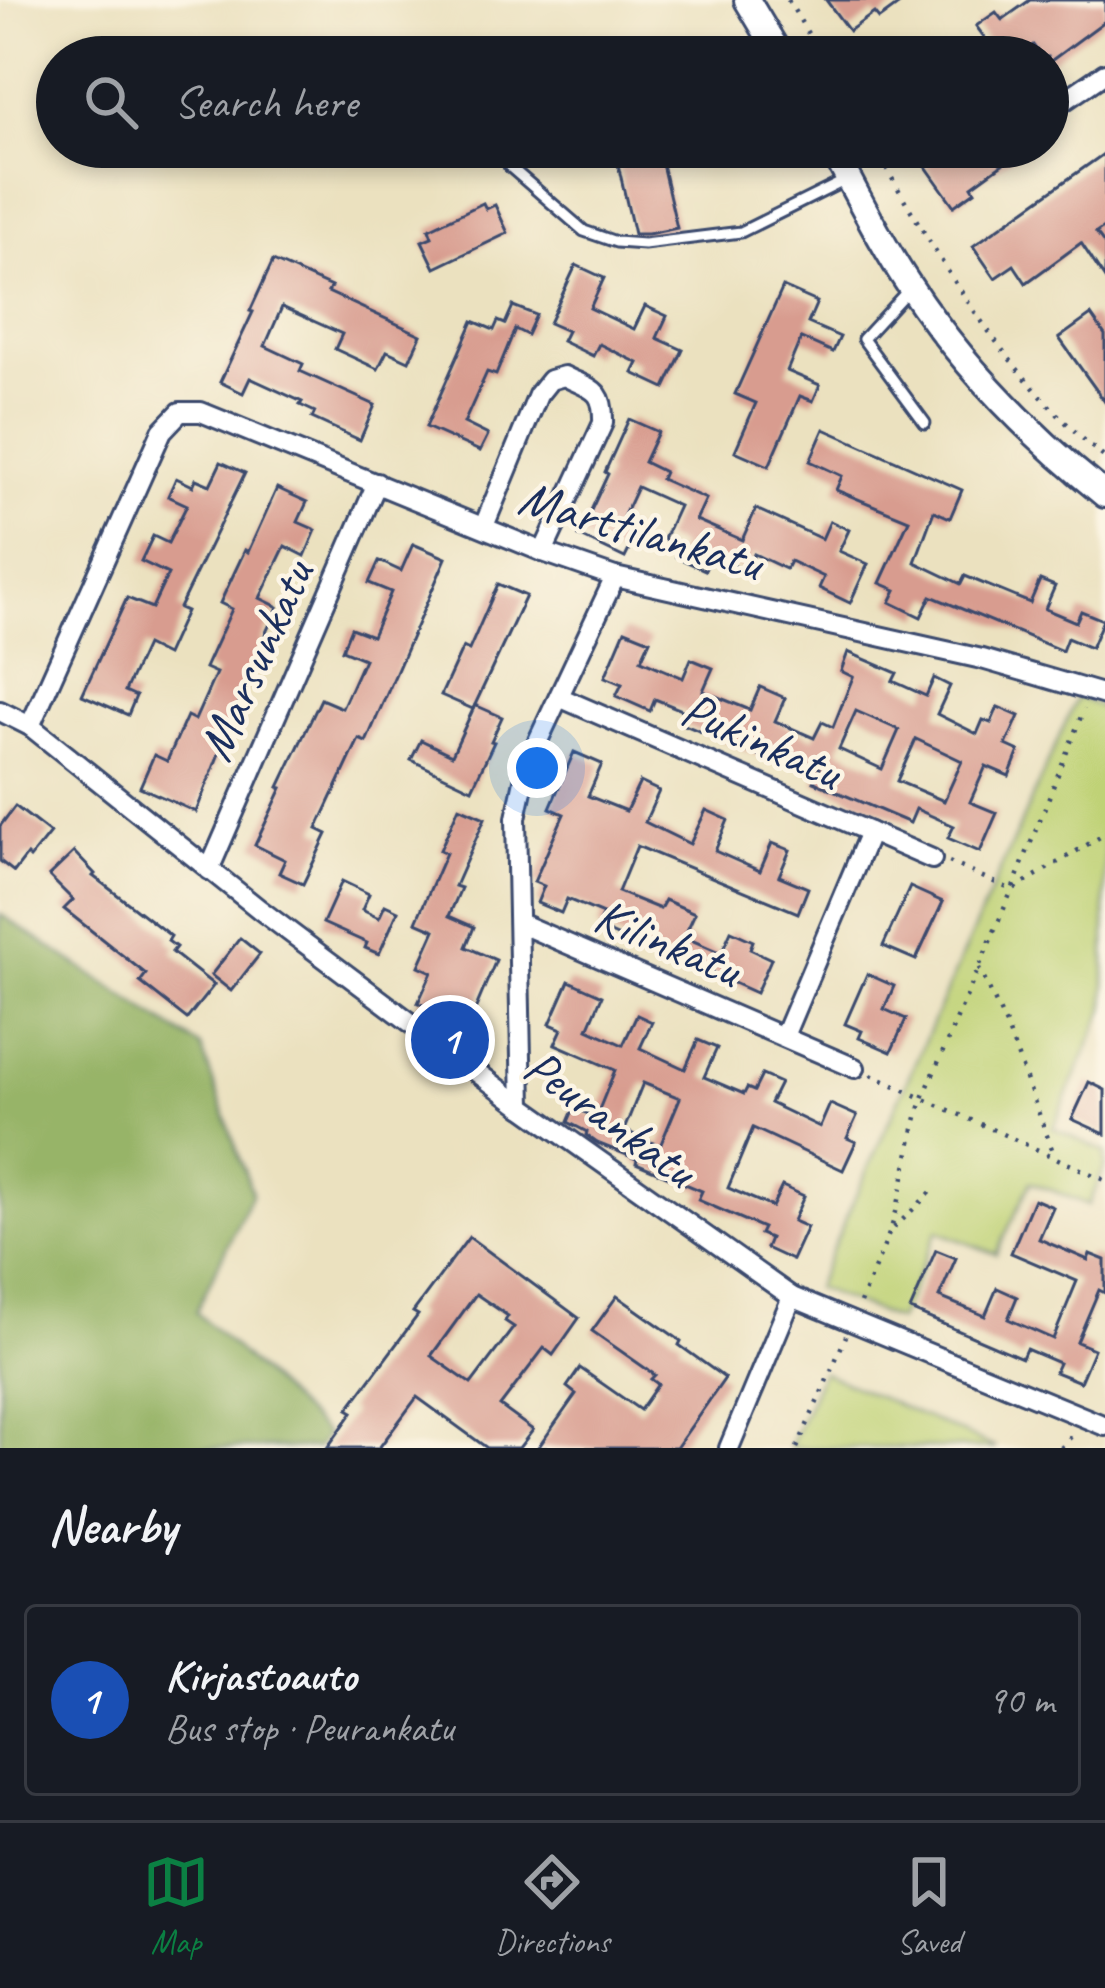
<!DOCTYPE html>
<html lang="en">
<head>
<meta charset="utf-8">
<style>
	body { margin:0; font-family:Caveat,sans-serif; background:#20242c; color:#f1f3f6 }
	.you { position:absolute; left:537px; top:768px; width:42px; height:42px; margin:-30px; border:9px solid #fff; border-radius:50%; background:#1a73e8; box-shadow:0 0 0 18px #1a73e833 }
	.badge { display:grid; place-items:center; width:78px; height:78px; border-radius:50%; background:#0b8043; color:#fff; font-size:39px; font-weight:700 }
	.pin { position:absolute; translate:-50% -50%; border:6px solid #fff; box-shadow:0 3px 12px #0006 }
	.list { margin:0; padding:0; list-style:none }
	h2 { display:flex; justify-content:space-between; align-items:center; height:156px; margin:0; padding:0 48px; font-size:51px }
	h2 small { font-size:39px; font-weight:400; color:#9ea1a6 }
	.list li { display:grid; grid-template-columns:78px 1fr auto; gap:36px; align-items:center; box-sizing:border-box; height:192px; margin:0 24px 24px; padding:0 24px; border:3px solid #363941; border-radius:12px }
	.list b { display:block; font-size:45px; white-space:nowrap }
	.list p { margin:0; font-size:39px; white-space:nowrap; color:#9ea1a6 }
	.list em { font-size:39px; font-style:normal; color:#9ea1a6 }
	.icon { flex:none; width:66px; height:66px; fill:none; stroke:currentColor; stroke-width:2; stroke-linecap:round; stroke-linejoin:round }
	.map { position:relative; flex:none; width:1105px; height:1448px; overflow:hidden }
	.search { position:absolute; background:#171b24; box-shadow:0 6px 18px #0003; left:36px; right:36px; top:36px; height:132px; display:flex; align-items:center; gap:30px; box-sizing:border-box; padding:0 42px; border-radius:66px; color:#9ea1a6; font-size:45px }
	.sheet { height:372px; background:#171b24 }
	nav { display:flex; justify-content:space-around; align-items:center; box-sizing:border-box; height:168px; border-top:3px solid #363941; background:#171b24; font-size:33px; color:#9ea1a6 }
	nav a { display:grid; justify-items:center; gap:6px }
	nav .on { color:#0b8043 }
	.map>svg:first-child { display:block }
	.green { fill:#bfd276; stroke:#6d806a; stroke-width:3 }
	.forest { fill:#97b467; stroke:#597262; stroke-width:3 }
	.building { fill:#d89c8f; fill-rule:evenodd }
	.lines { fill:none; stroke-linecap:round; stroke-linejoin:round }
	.service-casing { stroke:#3a4a6d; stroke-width:15 }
	.minor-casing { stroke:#3a4a6d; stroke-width:24 }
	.tertiary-casing { stroke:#3a4a6d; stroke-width:30 }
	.path { stroke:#3a4a6d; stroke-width:4.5; stroke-dasharray:3 9; stroke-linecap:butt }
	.service { stroke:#fff; stroke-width:9 }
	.minor { stroke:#fff; stroke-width:18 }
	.tertiary { stroke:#fff; stroke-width:24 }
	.labels { text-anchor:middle; stroke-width:9; stroke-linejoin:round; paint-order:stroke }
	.street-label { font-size:51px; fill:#1b2f5e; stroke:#fcf5e5 }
</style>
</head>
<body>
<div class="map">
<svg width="1105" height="1448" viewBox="0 0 1105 1448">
	<rect width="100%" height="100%" fill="#fcf5e5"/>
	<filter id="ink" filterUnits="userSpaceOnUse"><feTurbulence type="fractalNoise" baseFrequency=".00833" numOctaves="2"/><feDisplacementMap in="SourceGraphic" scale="24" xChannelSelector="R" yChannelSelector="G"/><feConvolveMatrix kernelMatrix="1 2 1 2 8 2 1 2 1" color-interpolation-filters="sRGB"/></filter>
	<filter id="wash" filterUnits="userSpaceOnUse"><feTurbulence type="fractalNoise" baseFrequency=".004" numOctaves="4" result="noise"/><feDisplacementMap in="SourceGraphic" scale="48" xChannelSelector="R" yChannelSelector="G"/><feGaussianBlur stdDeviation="2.7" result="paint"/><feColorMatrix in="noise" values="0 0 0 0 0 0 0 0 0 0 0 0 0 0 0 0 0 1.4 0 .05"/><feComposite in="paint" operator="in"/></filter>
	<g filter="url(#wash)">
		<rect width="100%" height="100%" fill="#ebe1bf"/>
		<!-- green -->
		<g class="green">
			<path d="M1077,697l28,12v300l-52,119 52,24v14l-16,39 -58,-23 -35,72 -59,-23 -39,89 -83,-32z"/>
			<path d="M822,1372l174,76h-207z"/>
		</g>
		<!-- forest -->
		<path class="forest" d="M0,914l201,133 51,146 -56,119 130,122 -9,14h-317z"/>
		<g id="blocks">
			<!-- building -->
			<g class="building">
				<path d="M826,0h79l-26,19 -5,-6 -25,18z"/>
				<path d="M1030,0h75v21l-57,42v-6h-6l-9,-12 -16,12h-18l-23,-31 20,-14 6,8z"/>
				<path d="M614,147h44l19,81 -29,6h-14z"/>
				<path d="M912,147h114l-54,39 3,5 -21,15z"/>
				<path d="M1105,153v74l-9,6 9,12v34l-24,-36 -55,40 -12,-18 -19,13 -22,-32z"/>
				<path d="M483,203l3,6 9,-4 13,28 -73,35 -13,-27 10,-4 -3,-8z"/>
				<path d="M273,261l58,26 -3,5 93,43 -12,26 -22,-10 -9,18 -43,-20 7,-15 -60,-27 -17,39 38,18 -3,7 75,34 -15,35 -48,-22 3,-6 -15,-7 2,-3 -52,-24 -7,15 -23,-11 33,-70 -3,-1z"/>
				<path d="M576,265l28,13 -14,30 44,21 11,-23 22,10 -10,22 26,12 -18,38 -32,-15 5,-10 -39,-19 -6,12 -31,-15 5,-10 -18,-8z"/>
				<path d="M783,287l34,15 -9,21 32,14 -7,15 -32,-14 -14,33 33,14 -7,16 -13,-5 -31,70 -34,-15 21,-48 -21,-9z"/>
				<path d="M513,306l23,9 -9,20 -12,-6 -19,46 -9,-3 -23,51 24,12 -8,16 -54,-24 47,-106 21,9 4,-9 7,3z"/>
				<path d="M1091,315l14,20v67l-46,-64z"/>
				<path d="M629,419l29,13 -14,30 20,10 -3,7 45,20 -10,21 46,20 14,-31 66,30 8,-18 19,9 -10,21 29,13 -18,39 -31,-15 5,-11 -34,-16 -4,8 -32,-15 -8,17 -35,-15 -6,14 -29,-13 4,-11 -16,-7 15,-33 -42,-19 -17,37 18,8 -13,26 -46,-22 29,-62 -3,-2z"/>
				<path d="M824,429l138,61 -12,28 -16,-7 -19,51 46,22 4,-8 65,27 10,-23 15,6 -10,23 31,13 5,-11 22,9 -12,28 -24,-10 -5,13 -131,-55 -10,21 -31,-15 6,-12 -16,-7 29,-63 -73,-30 6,-14 -32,-15z"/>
				<path d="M221,462l24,11 -66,135 7,3 -20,44 -20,-10 -21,46 11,5 -8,19 -46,-20 45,-97 25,10 16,-34 -27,-13 12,-25 15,7 19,-38 -19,-9 8,-18 17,8 3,-7 14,6z"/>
				<path d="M277,488l30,14 -9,20 18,8 -11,26 -20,-10 -25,52 18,9 -17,36 4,2 -27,60 -42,107 -56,-25 14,-32 13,6 20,-45 8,4 21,-47 -11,-5 27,-59 -12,-6 25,-53 3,2z"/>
				<path d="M413,544l33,14 -80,184 -7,-3 -42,90 10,5 -24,50 -24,-11 6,-13 -30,-15 27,-57 -3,-1 42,-88 21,9 22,-49 -22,-9 9,-22 21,8 19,-44 -22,-9 10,-22 22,10z"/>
				<path d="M498,584l28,12 -53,113 -32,-14 22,-48 6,3z"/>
				<path d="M625,630l25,10 -9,20 42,18 8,-19 22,9 -10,23 47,19 10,-23 25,11 -10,23 39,17 8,-16 11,5 20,-50 -12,-6 7,-19 49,21 -4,8 33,15 8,-18 16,8 -13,28 40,20 6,-14 8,3 7,-16 21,9 -13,29 13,6 -10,25 -23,-10 -16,36 27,11 -17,39 -32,-14 6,-12 -38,-17 -6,14 -96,-41 6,-14 -33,-15 -6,12 -99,-41 5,-12 -32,-13 -5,12 -34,-15 6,-12 -17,-7zM856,711l43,19 -17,39 -43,-20zM916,739l46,22 -18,40 -47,-20z"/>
				<path d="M475,705l27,12 -11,24 3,1 -22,47 -61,-29 10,-20 31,15z"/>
				<path d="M574,752l28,12 -14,32 38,15 14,-29 19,9 -14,31 45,22 16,-34 22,10 -13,31 45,20 12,-28 18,7 -11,26 29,12 -10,25 -161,-67 -19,46 42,17 5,-9 30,13 -11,24 37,16 10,-22 22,10 -3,8 21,10 -15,34 -60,-27 -2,4 -97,-43 6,-13 -36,-15 -6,14 -24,-10 7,-17 -10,-4 30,-68 -14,-6z"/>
				<path d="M15,806l35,27 -20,25 -3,-3 -13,17 -14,-11v-35z"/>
				<path d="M459,807l26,11 -30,68 6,2 -12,28 25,11 -8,20 30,13 -27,64 -51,-21 14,-31 -13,-6 16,-36 -19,-8 30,-69 -6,-3z"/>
				<path d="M74,852l21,22 -2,2 78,60 -3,5 8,6 -4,5 42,33 -27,34 -47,-37 6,-8 -82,-65 9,-9 -24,-24z"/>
				<path d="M342,881l27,13 -7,16 17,8 6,-13 13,6 -19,43 -14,-6 2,-5 -44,-20z"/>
				<path d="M910,887l33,15 -27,58 -33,-14z"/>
				<path d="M240,938l20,16 -29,37 -20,-16z"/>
				<path d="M867,974l27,12 -10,23 22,10 -15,33 -32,-14 3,-7 -17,-7z"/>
				<path d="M569,981l33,15 -14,33 35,16 14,-30 15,7 -12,26 45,21 13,-29 19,8 -13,29 40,17 3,-6 7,3 8,-16 18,8 -10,20 50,24 10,-23 27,12 -10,22 9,4 -13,28 -90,-42 -25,60 44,19 10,-21 22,10 -11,25 14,6 -15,33 -26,-12 4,-10 -10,-4 3,-6 -65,-28 4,-9 -66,-28 1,-4 -40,-16 -11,-8 1,-3 -19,-10 6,-14 22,9 19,-47 -60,-26 7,-15 -12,-5zM643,1083l37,15 -20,48 -36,-16z"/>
				<path d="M1089,1082l16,8v44l-33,-15z"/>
				<path d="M1034,1199l19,8 -14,32 49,21 2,-6 15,6v33l-6,-3 -22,52 17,7 -14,33 -25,-10 4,-9 -33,-14 -4,9 -112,-48 26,-60 20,8 -17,39 46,19 12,-28 20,9 -9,22 45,20 24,-58 -66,-28z"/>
				<path d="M469,1237l110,81 -26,37 -9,-7 -44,58 33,24 -14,18h-32l-70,-51 -38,51h-52l26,-36 -5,-3 70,-94 -5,-3zM476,1294l32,22 -3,5 9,6 -43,57 -40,-28z"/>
				<path d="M617,1296l64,45 -2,4 46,33 -49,70h-138l38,-54 -9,-7 13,-19 60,42 18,-26 -7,-5 4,-4 -63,-44z"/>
			</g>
		</g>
	</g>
	<g filter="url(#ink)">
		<use href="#blocks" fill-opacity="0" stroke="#3a4a6d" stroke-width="3"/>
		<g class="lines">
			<!-- service casing -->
			<g class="service-casing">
				<g id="service">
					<path d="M509,166l75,65 32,11 28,2 97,-12 103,-51"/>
					<path d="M910,288l-47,51 62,84"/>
				</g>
			</g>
			<!-- minor casing -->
			<g class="minor-casing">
				<g id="minor">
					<path d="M1058,105l47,-32"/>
					<path d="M484,526l54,-131 12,-15 14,-4c28,14 40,12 39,47l-60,129"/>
					<path d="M559,697l373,162"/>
					<path d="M0,711l30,15 229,183 263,197 270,191 313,129"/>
					<path d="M30,726l132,-295 18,-19h21l342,140 72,25 367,82 123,36"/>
					<path d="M209,870l168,-387"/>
					<path d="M519,923l336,145"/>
					<path d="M784,1036l86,-204"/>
					<path d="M522,1106l-6,-288 12,-56 87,-185"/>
					<path d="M729,1448l63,-151"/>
				</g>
			</g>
			<!-- tertiary casing -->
			<g class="tertiary-casing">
				<g id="tertiary">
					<path d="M747,0l34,57"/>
					<path d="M831,147c26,46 48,94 78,138 52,79 122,151 196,210"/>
				</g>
			</g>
			<!-- path -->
			<g class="path">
				<path d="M788,0l34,57"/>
				<path d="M874,147c65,112 130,228 231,311"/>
				<path d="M949,862l63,28 93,-56"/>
				<path d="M979,968l27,57 49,132"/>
				<path d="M871,1075l234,105"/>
				<path d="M894,1228l39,-38"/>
				<path d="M860,1303c12,-30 27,-59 36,-91 10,-38 14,-77 27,-114l89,-208 72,-181"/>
				<path d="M797,1448l49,-112"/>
				<path d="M1061,1448l14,-16"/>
			</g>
			<!-- service -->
			<use href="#service" class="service"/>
			<!-- minor -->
			<use href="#minor" class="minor"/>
			<!-- tertiary -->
			<use href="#tertiary" class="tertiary"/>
		</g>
	</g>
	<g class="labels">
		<!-- street labels -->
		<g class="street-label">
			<text transform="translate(641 529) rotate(16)" y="18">Marttilankatu</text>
			<text transform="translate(254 660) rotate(-66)" y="18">Marsunkatu</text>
			<text transform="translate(762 739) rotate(24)" y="18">Pukinkatu</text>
			<text transform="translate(668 941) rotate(23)" y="18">Kilinkatu</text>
			<text transform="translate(611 1117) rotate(36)" y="18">Peurankatu</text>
		</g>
	</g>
</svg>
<div class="you"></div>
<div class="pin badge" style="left:450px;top:1040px;background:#1a4fb4">1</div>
<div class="search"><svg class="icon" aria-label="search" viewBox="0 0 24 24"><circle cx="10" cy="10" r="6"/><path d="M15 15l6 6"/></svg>Search here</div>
</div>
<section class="sheet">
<h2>Nearby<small></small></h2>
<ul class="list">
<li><span class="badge" style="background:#1a4fb4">1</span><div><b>Kirjastoauto</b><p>Bus stop · Peurankatu</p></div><em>90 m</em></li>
</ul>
</section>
<nav>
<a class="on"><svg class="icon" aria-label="map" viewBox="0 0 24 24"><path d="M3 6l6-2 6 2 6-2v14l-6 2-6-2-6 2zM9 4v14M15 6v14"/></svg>Map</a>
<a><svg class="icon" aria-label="directions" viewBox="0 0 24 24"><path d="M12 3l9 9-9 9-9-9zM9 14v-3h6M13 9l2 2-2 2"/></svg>Directions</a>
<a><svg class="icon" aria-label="saved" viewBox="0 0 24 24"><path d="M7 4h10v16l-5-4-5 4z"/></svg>Saved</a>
</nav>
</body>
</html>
